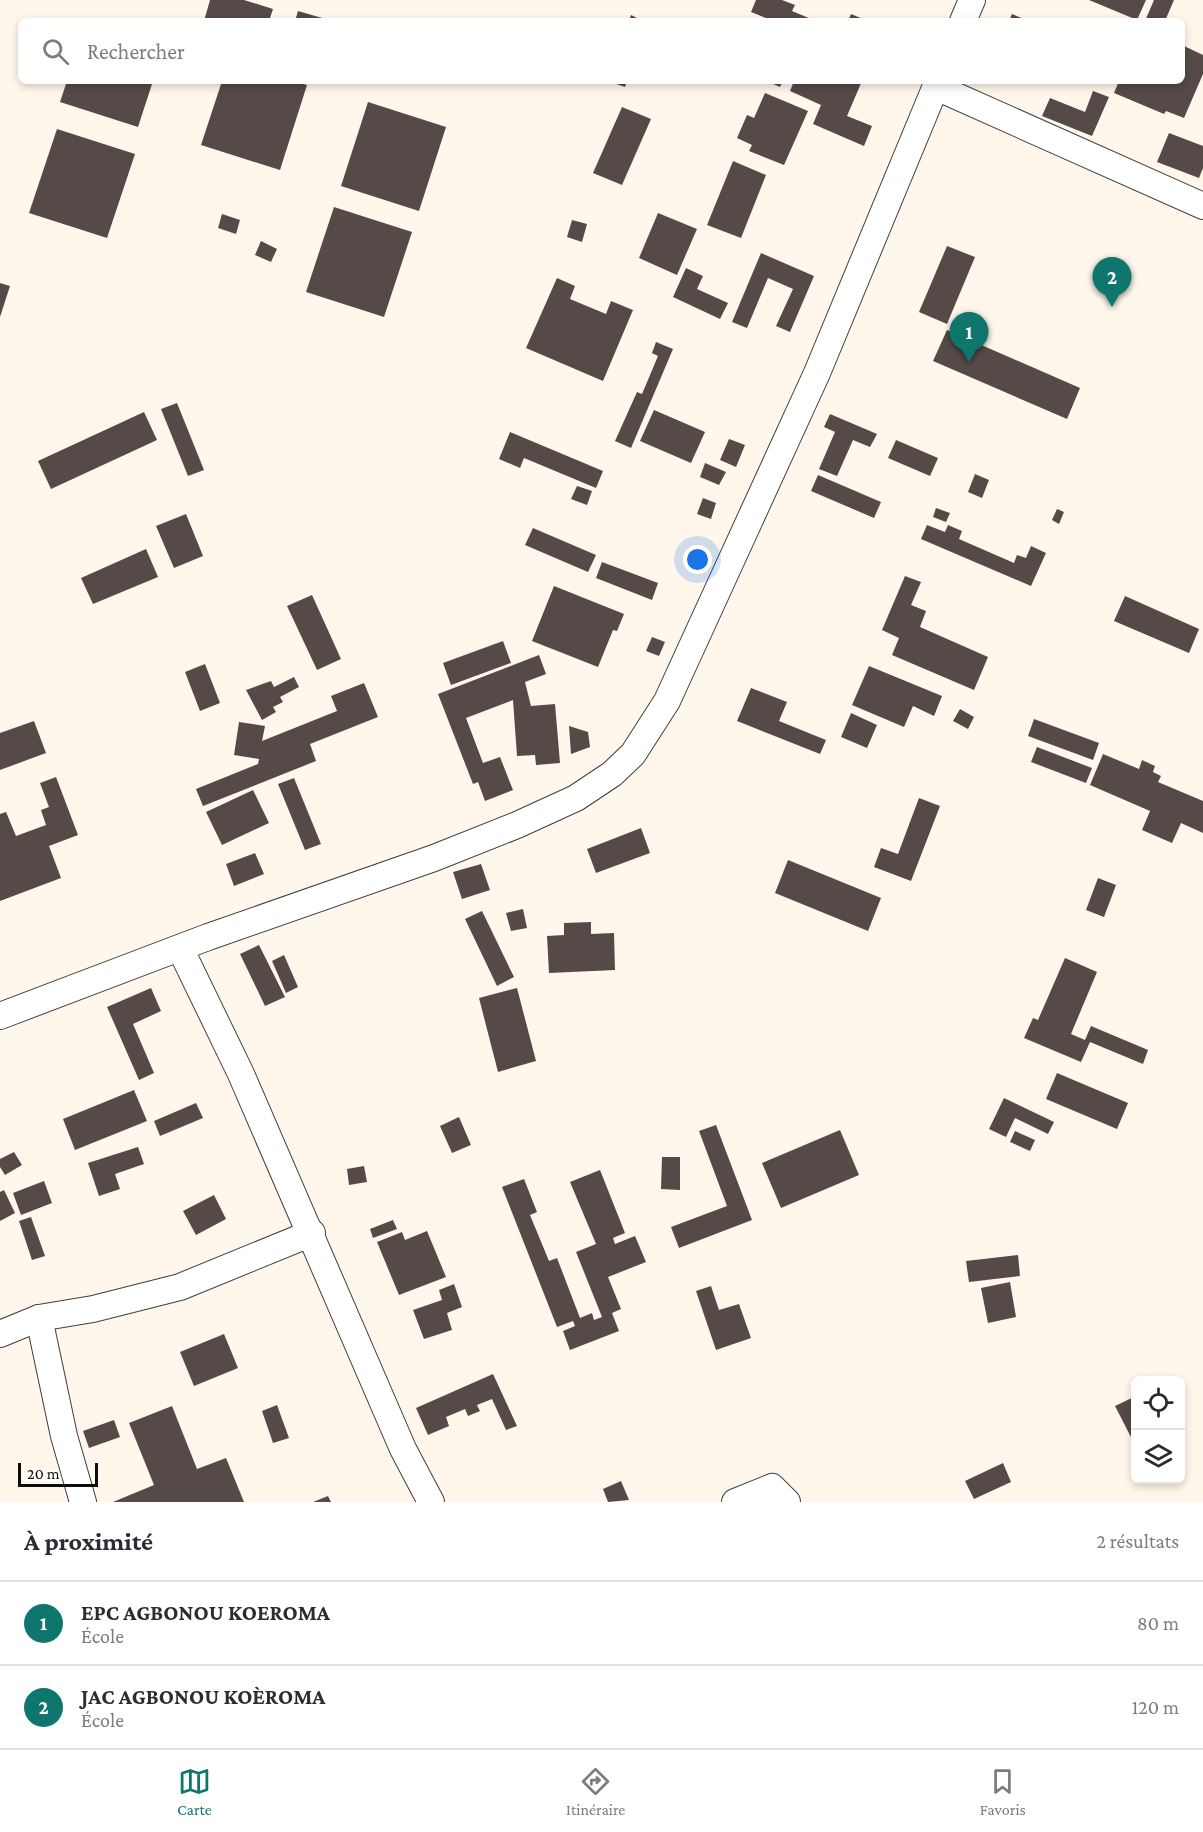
<!DOCTYPE html>
<html lang="fr">
<head>
<meta charset="utf-8">
<style>
	body { margin:0; font-family:"Crimson Pro",serif; background:#f2f2f3; color:#2b2b33 }
	.controls { position:absolute; right:18px; bottom:18px; display:grid; overflow:hidden; border-radius:9px; box-shadow:0 3px 9px #0003 }
	.controls button { width:54px; height:54px; display:grid; place-items:center; padding:0; border:0; border-bottom:2px solid #e1e1e2; background:#fff; color:#2b2b33; font:30px sans-serif }
	.scale { position:absolute; left:18px; bottom:15px; width:80px; box-sizing:border-box; padding-left:6px; border:3px solid #0c0c0c; border-top:0; font-size:16px; line-height:21px; white-space:nowrap; color:#0c0c0c; -webkit-text-stroke:4px #fff; paint-order:stroke }
	.you { position:absolute; left:698px; top:560px; width:21px; height:21px; margin:-15px; border:4px solid #fff; border-radius:50%; background:#1a73e8; box-shadow:0 0 0 9px #1a73e833 }
	.badge { display:grid; place-items:center; width:39px; height:39px; border-radius:50%; background:#0f766e; color:#fff; font-size:20px; font-weight:700 }
	.pin { position:absolute; translate:-50% -50px; filter:drop-shadow(0 2px 3px #0008) }
	.pin::after { content:''; position:absolute; top:32px; width:21px; height:18px; background:inherit; clip-path:polygon(0 0,100% 0,50% 100%) }
	.list { margin:0; padding:0; list-style:none }
	h2 { display:flex; justify-content:space-between; align-items:center; height:78px; margin:0; padding:0 24px; font-size:26px }
	h2 small { font-size:20px; font-weight:400; color:#7c7c81 }
	.list li { display:grid; grid-template-columns:39px 1fr auto; gap:18px; align-items:center; box-sizing:border-box; height:84px; padding:0 24px; border-top:2px solid #e1e1e2 }
	.list b { display:block; font-size:22px; white-space:nowrap }
	.list p { margin:0; font-size:20px; white-space:nowrap; color:#7c7c81 }
	.list em { font-size:20px; font-style:normal; color:#7c7c81 }
	.icon { flex:none; width:33px; height:33px; fill:none; stroke:currentColor; stroke-width:2; stroke-linecap:round; stroke-linejoin:round }
	.map { position:relative; flex:none; width:1203px; height:1502px; overflow:hidden }
	.search { position:absolute; background:#fff; box-shadow:0 3px 9px #0003; left:18px; right:18px; top:18px; height:66px; display:flex; align-items:center; gap:15px; box-sizing:border-box; padding:0 21px; border-radius:9px; color:#7c7c81; font-size:22px }
	.sheet { height:246px; background:#fff }
	nav { display:flex; justify-content:space-around; align-items:center; box-sizing:border-box; height:84px; border-top:2px solid #e1e1e2; background:#fff; font-size:16px; color:#7c7c81 }
	nav a { display:grid; justify-items:center; gap:3px }
	nav .on { color:#0f766e }
	.map>svg:first-child { display:block }
	.building { fill:#554a48 }
	.lines { fill:none; stroke-linecap:round; stroke-linejoin:round }
	.street-casing { stroke:#3f3f3f; stroke-width:28 }
	.street { stroke:#fff; stroke-width:26 }
</style>
</head>
<body>
<div class="map">
<svg width="1203" height="1502" viewBox="0 0 1203 1502">
	<rect width="100%" height="100%" fill="#fff7eb"/>
	<!-- building -->
	<g class="building">
		<path d="M210,0h34l29,9 -4,12h-65z"/>
		<path d="M756,0h26l13,5 -3,6 24,10h-43l-22,-9z"/>
		<path d="M1089,0h57l-9,20z"/>
		<path d="M1154,0h20l-9,21h-20z"/>
		<path d="M298,11l31,9v1h-34z"/>
		<path d="M851,14l17,7h-20z"/>
		<path d="M1012,14l17,7h-20z"/>
		<path d="M631,15l12,6h-14z"/>
		<path d="M1182,45l21,10v19l-19,44 -18,-7 -2,3 -50,-21 5,-12h63z"/>
		<path d="M67,81h86l-15,46 -78,-25z"/>
		<path d="M222,81h71l14,4 -27,85 -79,-25z"/>
		<path d="M608,81h19l-2,6z"/>
		<path d="M766,81h17l-3,6z"/>
		<path d="M794,81h68l-15,35 25,10 -8,20 -51,-22 8,-19 -31,-14z"/>
		<path d="M1093,91l16,6 -17,39 -50,-20 8,-18 35,14z"/>
		<path d="M765,93l43,18 -24,54 -35,-14 3,-6 -15,-7 10,-23 7,3z"/>
		<path d="M368,102l78,25 -27,84 -78,-25z"/>
		<path d="M622,107l29,12 -29,66 -29,-12z"/>
		<path d="M57,129l78,25 -28,84 -78,-25z"/>
		<path d="M1169,133l34,13v22l-4,10 -42,-16z"/>
		<path d="M733,161l33,14 -25,63 -34,-13z"/>
		<path d="M334,207l78,25 -28,85 -78,-25z"/>
		<path d="M658,213l39,16 -20,46 -38,-17z"/>
		<path d="M222,214l18,6 -4,14 -18,-6z"/>
		<path d="M572,220l15,4 -5,18 -15,-5z"/>
		<path d="M261,241l16,8 -6,13 -16,-7z"/>
		<path d="M947,246l28,11 -28,67 -28,-12z"/>
		<path d="M761,253l53,23 -24,56 -14,-6 17,-37 -25,-11 -21,50 -15,-6z"/>
		<path d="M686,268l17,8 -6,13 31,14 -8,16 -47,-22z"/>
		<path d="M557,278l18,8 -5,13 36,15 5,-13 22,9 -30,71 -77,-33z"/>
		<path d="M0,283l10,3 -10,31z"/>
		<path d="M947,330l133,58 -13,31 -134,-58z"/>
		<path d="M656,342l17,7 -42,99 -16,-7 22,-49 5,2 16,-38 -6,-3z"/>
		<path d="M177,403l27,67 -16,6 -27,-67z"/>
		<path d="M654,410l51,22 -14,31 -51,-22z"/>
		<path d="M144,412l13,28 -106,49 -13,-28z"/>
		<path d="M830,414l47,20 -7,13 -17,-7 -16,36 -18,-7 16,-37 -11,-5z"/>
		<path d="M510,432l93,39 -7,17 -72,-30 -4,10 -21,-9z"/>
		<path d="M729,439l16,6 -9,22 -16,-7z"/>
		<path d="M896,440l42,18 -8,18 -42,-18z"/>
		<path d="M705,463l21,9 -7,13 -19,-8z"/>
		<path d="M975,474l14,6 -7,18 -14,-6z"/>
		<path d="M818,475l63,27 -7,16 -63,-27z"/>
		<path d="M577,486l15,5 -5,14 -16,-6z"/>
		<path d="M703,498l13,5 -5,16 -14,-5z"/>
		<path d="M936,508l14,5 -4,9 -13,-5z"/>
		<path d="M1057,509l7,3 -5,12 -7,-4z"/>
		<path d="M186,514l17,42 -29,12 -18,-42z"/>
		<path d="M927,525l18,7 3,-7 14,6 -3,8 55,24 3,-8 9,3 5,-12 15,7 -15,33 -110,-47z"/>
		<path d="M533,528l63,27 -8,17 -63,-27z"/>
		<path d="M146,549l12,28 -65,27 -12,-26z"/>
		<path d="M602,562l56,21 -6,17 -56,-22z"/>
		<path d="M905,576l16,6 -10,23 15,6 -6,16 68,30 -14,33 -82,-35 7,-17 -17,-8z"/>
		<path d="M554,586l70,28 -7,17 -4,-1 -15,37 -66,-26z"/>
		<path d="M312,595l29,64 -24,11 -30,-64z"/>
		<path d="M1125,596l74,33 -10,24 -75,-32z"/>
		<path d="M652,637l13,5 -6,14 -13,-5z"/>
		<path d="M503,641l8,22 -60,22 -8,-22z"/>
		<path d="M539,655l7,19 -21,8 6,24 24,-2 5,59 -24,2 -1,-10 -18,1 -4,-56 -47,18 17,45 17,-6 13,33 -28,11 -7,-19 -5,2 -35,-90z"/>
		<path d="M205,664l15,39 -20,8 -15,-39z"/>
		<path d="M869,666l73,30 -8,20 -21,-10 -9,21 -52,-22z"/>
		<path d="M294,677l5,10 -19,10 3,5 -10,5 3,5 -14,8 -16,-30 25,-9 3,6z"/>
		<path d="M364,683l14,34 -68,27 6,17 -113,45 -7,-17 62,-25 1,-5 -25,-4 5,-33 26,4 -3,15 75,-30 -6,-15z"/>
		<path d="M751,688l36,14 -8,19 47,19 -6,14 -83,-33z"/>
		<path d="M960,709l14,8 -6,12 -15,-8z"/>
		<path d="M851,713l26,12 -10,23 -26,-11z"/>
		<path d="M1034,719l65,24 -6,17 -65,-24z"/>
		<path d="M34,721l12,32 -46,17v-37z"/>
		<path d="M569,726l19,6 2,15 -19,7z"/>
		<path d="M1037,747l55,21 -6,15 -55,-21z"/>
		<path d="M1103,754l36,15 3,-9 13,6 -2,6 8,4 -3,6 45,19v32l-22,-10 -9,20 -30,-13 8,-19 -60,-26z"/>
		<path d="M56,777l22,58 -29,11 12,32 -61,23v-87l6,-2 10,24 30,-11 -5,-15 8,-3 -9,-24z"/>
		<path d="M294,778l27,66 -16,6 -27,-66z"/>
		<path d="M253,790l16,33 -47,22 -16,-33z"/>
		<path d="M919,798l21,8 -29,75 -37,-14 7,-19 17,6z"/>
		<path d="M641,828l9,25 -54,20 -9,-24z"/>
		<path d="M255,853l9,21 -30,12 -8,-22z"/>
		<path d="M788,860l93,38 -13,33 -93,-38z"/>
		<path d="M481,864l9,26 -28,9 -9,-27z"/>
		<path d="M1098,878l18,7 -12,32 -18,-7z"/>
		<path d="M523,909l4,19 -16,3 -5,-18z"/>
		<path d="M482,911l32,66 -17,9 -32,-67z"/>
		<path d="M591,922v12l23,-1 1,37 -66,3 -2,-37 17,-1v-12z"/>
		<path d="M259,945l26,52 -20,9 -25,-52z"/>
		<path d="M284,955l14,32 -12,6 -14,-32z"/>
		<path d="M1065,958l32,14 -26,62 14,6 6,-14 57,24 -5,14 -53,-22 -9,20 -57,-24 9,-20 5,2z"/>
		<path d="M151,988l10,23 -28,13 21,49 -15,7 -32,-73z"/>
		<path d="M517,988l19,73 -38,11 -19,-74z"/>
		<path d="M1057,1073l71,30 -11,26 -71,-30z"/>
		<path d="M134,1090l13,31 -72,29 -12,-31z"/>
		<path d="M1004,1098l50,24 -6,12 -33,-16 -9,19 -17,-8z"/>
		<path d="M196,1103l7,15 -43,18 -6,-15z"/>
		<path d="M459,1117l12,28 -19,8 -12,-27z"/>
		<path d="M716,1125l36,95 -73,28 -8,-21 56,-21 -28,-75z"/>
		<path d="M840,1130l19,45 -78,33 -19,-45z"/>
		<path d="M1015,1131l20,9 -5,11 -20,-9z"/>
		<path d="M138,1147l6,17 -29,10 5,15 -21,7 -11,-33z"/>
		<path d="M14,1152l8,13 -17,10 -5,-8v-8z"/>
		<path d="M662,1157h18v33l-19,-1z"/>
		<path d="M364,1166l3,16 -18,3 -2,-16z"/>
		<path d="M600,1170l25,63 -12,5 2,6 20,-8 11,26 -38,15 13,32 -9,4 7,18 -49,19 -7,-19 12,-5 -2,-5 -16,6 -55,-140 22,-8 13,33 -7,3 19,46 8,-3 23,60 12,-5 2,7 8,-3 -26,-65 20,-8 -26,-62z"/>
		<path d="M44,1181l8,22 -31,12 -8,-22z"/>
		<path d="M4,1190l11,23 -15,8v-29z"/>
		<path d="M214,1195l12,24 -30,16 -13,-24z"/>
		<path d="M31,1217l14,39 -13,4 -13,-39z"/>
		<path d="M393,1220l4,9 -24,9 -3,-9z"/>
		<path d="M427,1231l19,46 -47,18 -22,-53 25,-10 3,8z"/>
		<path d="M1018,1255l2,21 -51,6 -3,-21z"/>
		<path d="M1010,1282l6,35 -28,6 -7,-35z"/>
		<path d="M454,1284l8,23 -15,6 5,17 -28,9 -11,-29 29,-10 -3,-10z"/>
		<path d="M711,1286l8,24 20,-6 12,34 -35,12 -20,-59z"/>
		<path d="M224,1334l14,34 -44,18 -14,-34z"/>
		<path d="M493,1374l24,52 -11,4 -14,-31 -15,6 3,6 -12,5 -3,-7 -19,8 3,9 -21,9 -12,-27z"/>
		<path d="M1136,1396v51l-21,-41z"/>
		<path d="M277,1405l12,33 -16,5 -11,-32z"/>
		<path d="M172,1406l25,63 29,-11 18,44h-131l41,-17 -25,-62z"/>
		<path d="M114,1420l6,17 -31,11 -6,-17z"/>
		<path d="M1003,1463l8,19 -37,17 -9,-18z"/>
		<path d="M621,1481l8,19 -21,2 -5,-13z"/>
		<path d="M328,1496l3,6h-18z"/>
	</g>
	<g class="lines">
		<!-- street casing -->
		<g class="street-casing">
			<g id="street">
				<path d="M963,21l9,-21"/>
				<path d="M936,87l267,119"/>
				<path d="M180,948l61,126 162,375 28,53"/>
				<path d="M0,1016l208,-79 226,-79 83,-33 59,-27 36,-24 21,-20 34,-53 150,-328 121,-292"/>
				<path d="M39,1318l25,118 19,66"/>
				<path d="M0,1334l39,-16 54,-9 87,-22 132,-54"/>
				<path d="M735,1502l37,-15 15,15"/>
			</g>
		</g>
		<!-- street -->
		<use href="#street" class="street"/>
	</g>
</svg>
<div class="controls">
<button><svg class="icon" aria-label="locate" viewBox="0 0 24 24"><circle cx="12" cy="12" r="6"/><path d="M12 2v4M12 18v4M2 12h4M18 12h4"/></svg></button>
<button><svg class="icon" aria-label="layers" viewBox="0 0 24 24"><path d="M12 4l9 5-9 5-9-5zM3 14l9 5 9-5"/></svg></button>
</div>
<div class="scale">20 m</div>
<div class="you"></div>
<div class="pin badge" style="left:969px;top:362px">1</div>
<div class="pin badge" style="left:1112px;top:307px">2</div>
<div class="search"><svg class="icon" aria-label="search" viewBox="0 0 24 24"><circle cx="10" cy="10" r="6"/><path d="M15 15l6 6"/></svg>Rechercher</div>
</div>
<section class="sheet">
<h2>À proximité<small>2 résultats</small></h2>
<ul class="list">
<li><span class="badge">1</span><div><b>EPC AGBONOU KOEROMA</b><p>École</p></div><em>80 m</em></li>
<li><span class="badge">2</span><div><b>JAC AGBONOU KOÈROMA</b><p>École</p></div><em>120 m</em></li>
</ul>
</section>
<nav>
<a class="on"><svg class="icon" aria-label="map" viewBox="0 0 24 24"><path d="M3 6l6-2 6 2 6-2v14l-6 2-6-2-6 2zM9 4v14M15 6v14"/></svg>Carte</a>
<a><svg class="icon" aria-label="directions" viewBox="0 0 24 24"><path d="M12 3l9 9-9 9-9-9zM9 14v-3h6M13 9l2 2-2 2"/></svg>Itinéraire</a>
<a><svg class="icon" aria-label="saved" viewBox="0 0 24 24"><path d="M7 4h10v16l-5-4-5 4z"/></svg>Favoris</a>
</nav>
</body>
</html>
